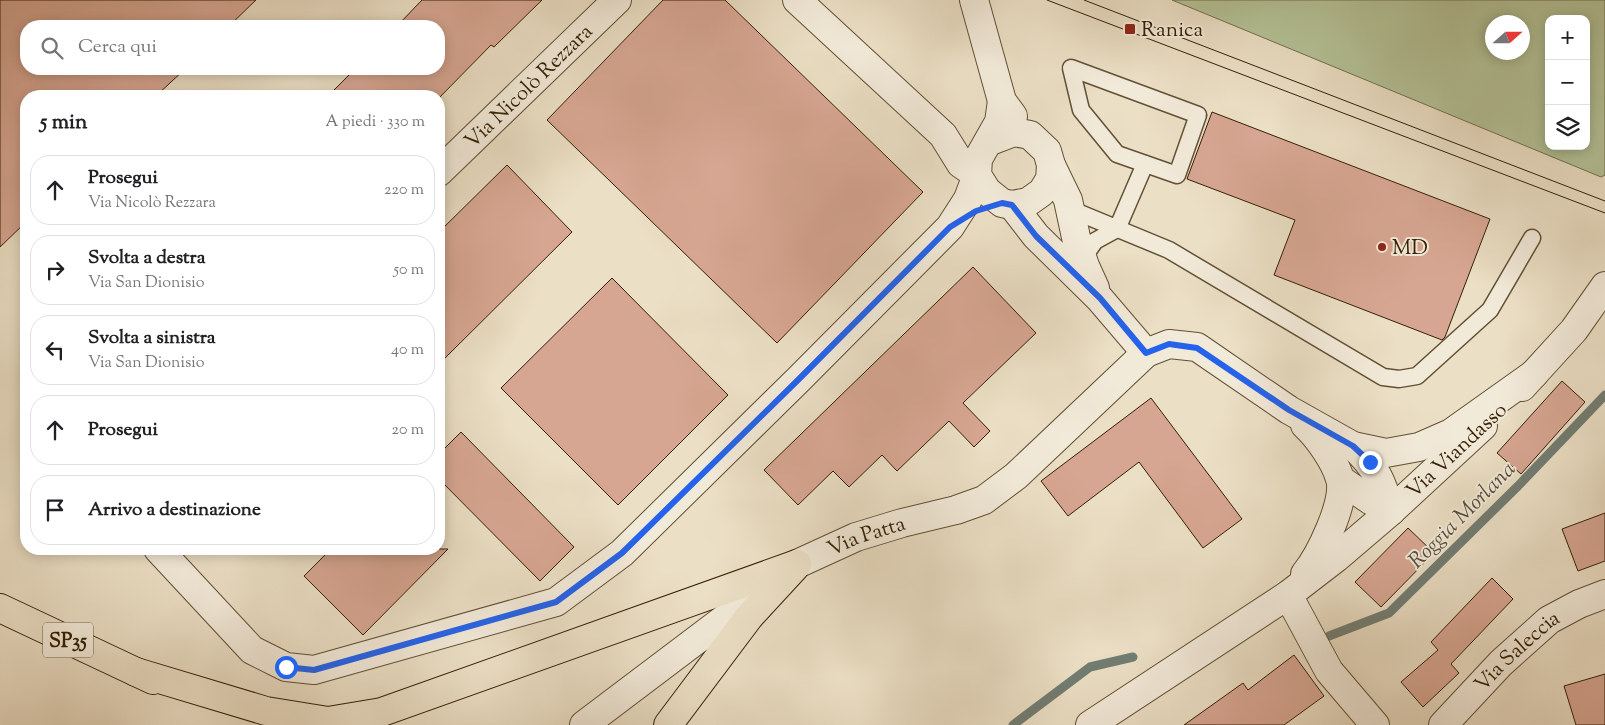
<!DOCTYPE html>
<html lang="it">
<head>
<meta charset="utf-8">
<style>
	body { margin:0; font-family:"Sorts Mill Goudy",serif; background:#f2f2f2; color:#202124 }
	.controls { position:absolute; right:15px; top:15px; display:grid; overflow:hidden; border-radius:10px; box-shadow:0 2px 12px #0003 }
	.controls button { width:45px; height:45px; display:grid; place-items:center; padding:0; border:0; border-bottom:1px solid #e0e0e0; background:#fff; color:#202124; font:25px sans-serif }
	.compass { position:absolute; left:1485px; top:15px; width:45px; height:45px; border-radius:50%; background:#fff; box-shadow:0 2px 12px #0003; rotate:69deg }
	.stop { position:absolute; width:15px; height:15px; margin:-11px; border:4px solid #2563eb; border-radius:50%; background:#fff }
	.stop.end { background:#2563eb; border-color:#fff; box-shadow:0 1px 5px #0008 }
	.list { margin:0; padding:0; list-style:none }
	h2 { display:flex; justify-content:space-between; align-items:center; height:65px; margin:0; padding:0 20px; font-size:21px }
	h2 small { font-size:16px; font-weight:400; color:#757577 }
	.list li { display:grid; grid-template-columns:32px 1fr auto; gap:15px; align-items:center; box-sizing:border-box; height:70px; margin:0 10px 10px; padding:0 10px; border:1px solid #e0e0e0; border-radius:20px }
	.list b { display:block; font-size:19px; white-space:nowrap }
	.list p { margin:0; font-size:16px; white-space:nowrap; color:#757577 }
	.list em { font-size:16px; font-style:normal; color:#757577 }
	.icon { flex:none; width:28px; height:28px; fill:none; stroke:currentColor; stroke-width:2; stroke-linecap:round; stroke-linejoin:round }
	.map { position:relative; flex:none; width:1605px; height:725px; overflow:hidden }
	.search { position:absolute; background:#fff; box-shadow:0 2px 12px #0003; left:20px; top:20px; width:425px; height:55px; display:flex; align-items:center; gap:12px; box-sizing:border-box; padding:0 18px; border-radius:20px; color:#757577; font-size:19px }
	.panel { position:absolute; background:#fff; box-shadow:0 2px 12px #0003; left:20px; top:90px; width:425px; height:465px; border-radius:20px }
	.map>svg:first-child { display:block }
	.green { fill:#b4c297; stroke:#74714e; fill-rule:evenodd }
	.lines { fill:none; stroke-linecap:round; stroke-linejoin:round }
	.stream { stroke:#727d73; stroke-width:9 }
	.building { fill:#d7a692; stroke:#352006 }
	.service-casing { stroke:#625036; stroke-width:19 }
	.minor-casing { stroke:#625036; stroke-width:30 }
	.tertiary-casing { stroke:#625036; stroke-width:30 }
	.trunk-casing { stroke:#352006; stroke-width:30 }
	.service { stroke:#f2ead9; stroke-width:16 }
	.minor { stroke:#f2ead9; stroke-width:28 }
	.tertiary { stroke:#f2ead9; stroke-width:28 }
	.trunk { stroke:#ebdfc5; stroke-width:28 }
	.tram { stroke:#352006; stroke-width:1 }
	.route { stroke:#2563eb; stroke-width:6 }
	.poi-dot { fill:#8f2418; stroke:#f2ead9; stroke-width:2 }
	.labels { text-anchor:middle; stroke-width:4; stroke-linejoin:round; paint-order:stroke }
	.shield { fill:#f2ead9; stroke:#6e5d45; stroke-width:1 }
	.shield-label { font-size:20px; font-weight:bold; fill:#352006 }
	.poi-label { font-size:21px; fill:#352006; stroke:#f2ead9; text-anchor:start }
	.street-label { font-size:21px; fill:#352006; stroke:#f2ead9 }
	.water-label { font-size:22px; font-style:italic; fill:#534e3c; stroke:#f2ead9 }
</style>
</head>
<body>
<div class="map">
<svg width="1605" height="725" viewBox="0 0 1605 725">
	<rect width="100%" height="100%" fill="#ebdfc5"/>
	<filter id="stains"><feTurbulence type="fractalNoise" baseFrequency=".004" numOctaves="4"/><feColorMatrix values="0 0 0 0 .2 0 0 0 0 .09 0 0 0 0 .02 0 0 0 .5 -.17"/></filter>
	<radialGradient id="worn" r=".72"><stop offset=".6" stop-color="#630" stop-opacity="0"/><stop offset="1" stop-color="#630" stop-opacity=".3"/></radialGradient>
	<!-- green -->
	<path class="green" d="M1172,0h433v175l-4,2zM1549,19h37v127h-37zM1492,22h30v30h-30z"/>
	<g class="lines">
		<!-- stream -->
		<g class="stream">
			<path d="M1329,636l60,-23 129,-127 87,-91"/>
			<path d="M1013,725l77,-58 43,-10"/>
		</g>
	</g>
	<!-- building -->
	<g class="building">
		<path d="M0,0h256l-27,26h-203v43h159l-29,27h-130v126l-26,25z"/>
		<path d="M422,0h120l-48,47 -3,-2 -52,53v-2h-111l27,-27h84v-43h-42z"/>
		<path d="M663,0h62l198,192 -146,151 -230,-223z"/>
		<path d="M1212,112l278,107 -45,118 -3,3 -168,-65 21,-55 -108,-41z"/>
		<path d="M507,165l65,67 -133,132v-132z"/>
		<path d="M973,267l63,66 -73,70 27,28 -16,16 -25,-26 -52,50 -15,-16 -33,32 -16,-16 -35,34 -34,-35z"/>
		<path d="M612,278l116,117 -110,110 -117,-117z"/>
		<path d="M1562,381l23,21 -64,72 -24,-21z"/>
		<path d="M1151,398l91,121 -39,29 -64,-86 -71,54 -27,-35z"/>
		<path d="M461,432l113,115 -34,34 -101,-102v-25z"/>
		<path d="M1605,513v48l-27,10 -16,-42z"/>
		<path d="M1408,528l26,25 -53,54 -26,-25z"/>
		<path d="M331,549h117l-85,86 -59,-59z"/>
		<path d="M1492,578l21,21 -62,65 8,9 -36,34 -22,-25 37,-32 -7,-8z"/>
		<path d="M1294,655l30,41 -40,29h-100l59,-42 5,7z"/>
		<path d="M1605,674v51h-29l-12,-39z"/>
	</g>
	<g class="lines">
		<!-- service casing -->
		<g class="service-casing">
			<g id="service">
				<path d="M1071,68l127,47 -21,60 -60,-21 -36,-44z"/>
				<path d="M1069,202l8,10 92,38 214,127 16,2 18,-3 73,-66 42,-72"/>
				<path d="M1086,263l2,-12 7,-10 22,-12 28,-65"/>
			</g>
		</g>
		<!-- minor casing -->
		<g class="minor-casing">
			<g id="minor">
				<path d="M974,0l28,101 11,15"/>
				<path d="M988,142l26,-10 16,3 17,16 4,14 -1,14 -8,13 -14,10 -16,3 -10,-2 -15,-12 -10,-16 1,-16 21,-37 3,-21"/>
				<path d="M1051,165l17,35 9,42 8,24 10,22"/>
				<path id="s1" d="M439,172l178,-172"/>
				<path d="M1012,205l24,31 63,62 47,55"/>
				<path d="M158,549l94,101 34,17 28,3 242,-68 66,-49 177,-174 151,-152 18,-28 9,-24 -16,-11 -18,-29 -146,-135"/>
				<path d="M1288,595l41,76 46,54"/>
				<path d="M584,725l184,-139"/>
				<path id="s2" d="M1443,725l58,-62 48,-43 30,-16 26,-10"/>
			</g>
		</g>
		<!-- tertiary casing -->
		<g class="tertiary-casing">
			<g id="tertiary">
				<path d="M1522,387l52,-57 31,-44"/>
				<path d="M1305,425c13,12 30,36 35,54 7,22 -21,78 -35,95"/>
				<path d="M1353,446c24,23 28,34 38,65"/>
				<path d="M1341,480l29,20 21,11"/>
				<path id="s3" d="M797,564l59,-27 46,-14 54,-13 28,-10 32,-24 130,-123 23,-9 28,3 92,63 64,36 33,7 33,-6 32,-14 83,-59"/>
				<path d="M1090,725l198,-130 48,-37 55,-47 92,-85"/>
			</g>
		</g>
		<!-- trunk casing -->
		<g class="trunk-casing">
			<g id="trunk">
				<path d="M0,608l153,72"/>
				<path d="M136,672l130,39 62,10 54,-9 415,-148"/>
				<path d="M668,725l81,-108 46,-50"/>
			</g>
		</g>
		<!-- service -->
		<use href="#service" class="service"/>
		<!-- minor -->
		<use href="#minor" class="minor"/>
		<!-- tertiary -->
		<use href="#tertiary" class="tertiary"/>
		<!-- trunk -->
		<use href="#trunk" class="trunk"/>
		<!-- tram -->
		<g class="tram">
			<path d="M1047,0l558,213"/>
			<path d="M1084,0l521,201"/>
		</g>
	</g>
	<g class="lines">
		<!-- route -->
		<path class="route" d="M286,667l28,3 242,-68 66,-49 177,-174 151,-152 26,-16 26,-8 10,2 24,31 64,62 46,55 23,-9 28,4 92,62 64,36 17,16"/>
	</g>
	<!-- markers -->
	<g class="poi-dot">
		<rect x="1124" y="23" width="12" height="12" rx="2.5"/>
		<circle cx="1382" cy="247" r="5"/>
	</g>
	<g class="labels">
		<!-- shield labels -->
		<rect class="shield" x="43" y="622.5" width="50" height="35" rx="4"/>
		<g class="shield-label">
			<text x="68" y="647">SP35</text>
		</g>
		<!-- poi labels -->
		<g class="poi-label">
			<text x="1141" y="36">Ranica</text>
			<text x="1392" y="254">MD</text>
		</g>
		<!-- street labels -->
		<g class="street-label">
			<text dy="7" stroke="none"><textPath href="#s1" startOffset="124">Via Nicolò Rezzara</textPath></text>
			<text transform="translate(1456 450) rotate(-43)" y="7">Via Viandasso</text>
			<text dy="7" stroke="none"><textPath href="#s3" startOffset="75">Via Patta</textPath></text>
			<text dy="7" stroke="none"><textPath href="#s2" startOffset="105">Via Saleccia</textPath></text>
		</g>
		<!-- water labels -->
		<g class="water-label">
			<text transform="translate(1461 514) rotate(-45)" y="8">Roggia Morlana</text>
		</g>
	</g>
	<rect width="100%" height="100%" filter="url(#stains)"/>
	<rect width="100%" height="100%" fill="url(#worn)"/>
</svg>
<div class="controls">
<button>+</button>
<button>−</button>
<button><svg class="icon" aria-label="layers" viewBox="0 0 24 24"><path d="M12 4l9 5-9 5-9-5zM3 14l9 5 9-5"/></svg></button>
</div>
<svg class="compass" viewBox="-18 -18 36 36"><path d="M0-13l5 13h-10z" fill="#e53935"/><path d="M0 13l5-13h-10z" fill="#757577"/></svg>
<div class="stop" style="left:286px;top:667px"></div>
<div class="stop end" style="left:1370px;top:462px"></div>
<div class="search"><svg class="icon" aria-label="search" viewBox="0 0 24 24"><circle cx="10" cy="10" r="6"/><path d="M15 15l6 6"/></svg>Cerca qui</div>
<section class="panel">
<h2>5 min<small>A piedi · 330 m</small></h2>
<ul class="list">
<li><svg class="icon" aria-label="ahead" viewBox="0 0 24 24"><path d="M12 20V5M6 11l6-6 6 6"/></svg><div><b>Prosegui</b><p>Via Nicolò Rezzara</p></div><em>220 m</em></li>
<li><svg class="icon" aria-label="right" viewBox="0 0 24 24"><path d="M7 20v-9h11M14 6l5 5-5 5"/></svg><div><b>Svolta a destra</b><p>Via San Dionisio</p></div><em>50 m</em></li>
<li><svg class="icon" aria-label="left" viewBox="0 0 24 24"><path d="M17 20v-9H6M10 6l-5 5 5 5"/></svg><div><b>Svolta a sinistra</b><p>Via San Dionisio</p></div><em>40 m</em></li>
<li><svg class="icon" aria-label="ahead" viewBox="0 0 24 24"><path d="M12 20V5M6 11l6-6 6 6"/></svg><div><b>Prosegui</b></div><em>20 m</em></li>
<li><svg class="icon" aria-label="arrive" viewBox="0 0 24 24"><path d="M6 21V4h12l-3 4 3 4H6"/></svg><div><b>Arrivo a destinazione</b></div></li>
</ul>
</section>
</div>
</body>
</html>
